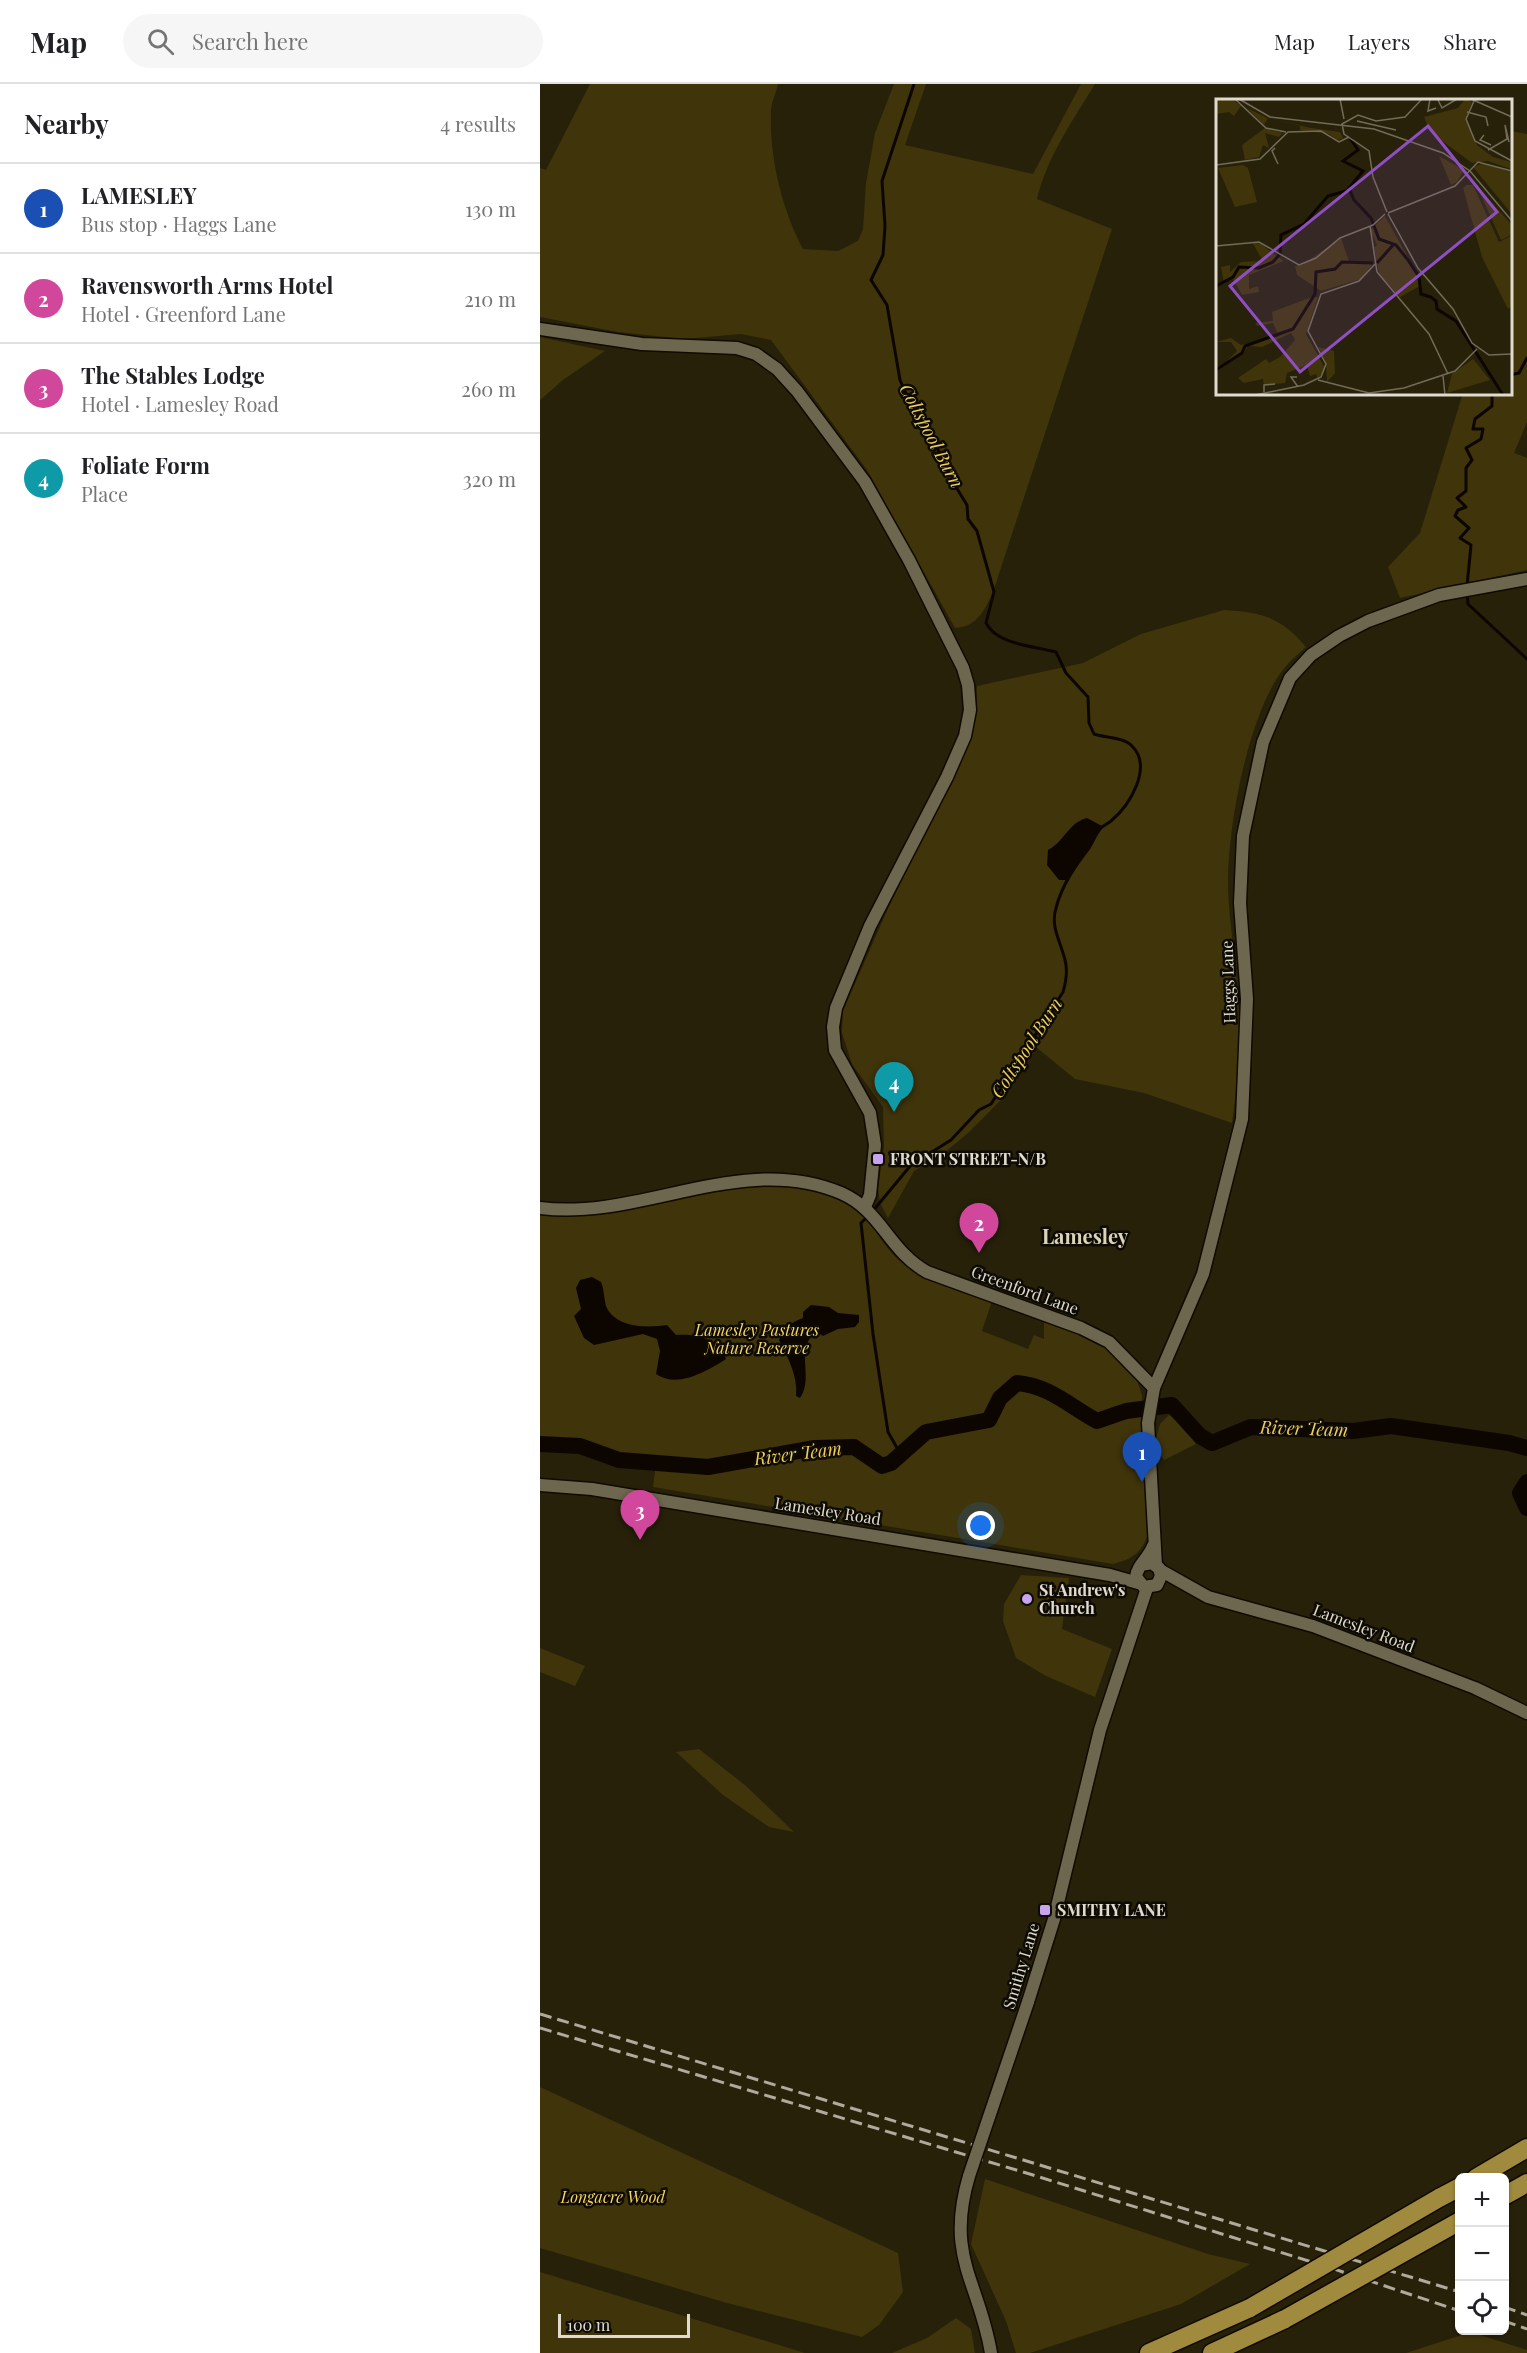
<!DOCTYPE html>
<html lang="en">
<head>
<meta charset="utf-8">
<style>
	body { margin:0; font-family:"Playfair Display",serif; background:#f6f6f6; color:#202124 }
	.controls { position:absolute; right:18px; bottom:18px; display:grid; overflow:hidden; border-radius:9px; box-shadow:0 2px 4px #0004 }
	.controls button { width:54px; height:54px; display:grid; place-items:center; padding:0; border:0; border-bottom:2px solid #e0e0e0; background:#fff; color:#202124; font:30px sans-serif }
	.scale { position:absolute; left:18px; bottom:15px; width:132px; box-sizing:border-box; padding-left:6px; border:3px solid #e0dbce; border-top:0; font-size:16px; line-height:21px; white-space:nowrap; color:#e0dbce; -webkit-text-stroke:4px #0d0b03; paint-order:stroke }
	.you { position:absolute; left:441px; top:1442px; width:21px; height:21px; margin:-15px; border:4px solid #fff; border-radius:50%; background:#1a73e8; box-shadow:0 0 0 9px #1a73e833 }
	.badge { display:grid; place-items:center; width:39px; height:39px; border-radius:50%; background:#7c3aed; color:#fff; font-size:20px; font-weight:700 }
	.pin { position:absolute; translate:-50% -50px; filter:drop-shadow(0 2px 3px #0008) }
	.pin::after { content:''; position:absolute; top:32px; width:21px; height:18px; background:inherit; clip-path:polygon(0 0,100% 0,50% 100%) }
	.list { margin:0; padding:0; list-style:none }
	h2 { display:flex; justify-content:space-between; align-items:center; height:78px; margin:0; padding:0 24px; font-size:26px }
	h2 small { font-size:20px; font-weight:400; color:#757577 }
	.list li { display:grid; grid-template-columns:39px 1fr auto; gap:18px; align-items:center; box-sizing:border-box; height:90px; padding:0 24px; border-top:2px solid #e0e0e0 }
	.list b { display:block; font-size:22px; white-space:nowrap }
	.list p { margin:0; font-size:20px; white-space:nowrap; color:#757577 }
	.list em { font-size:20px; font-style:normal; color:#757577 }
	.icon { flex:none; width:33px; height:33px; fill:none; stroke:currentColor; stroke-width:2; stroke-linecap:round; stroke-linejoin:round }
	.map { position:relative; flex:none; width:987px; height:2269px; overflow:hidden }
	header { display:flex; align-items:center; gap:36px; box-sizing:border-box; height:84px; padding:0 30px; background:#fff; border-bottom:2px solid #e0e0e0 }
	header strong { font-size:28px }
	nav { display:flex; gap:33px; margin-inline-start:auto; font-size:21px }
	.search { width:420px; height:54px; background:#f6f6f6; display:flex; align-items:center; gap:15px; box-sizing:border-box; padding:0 21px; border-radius:33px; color:#757577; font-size:22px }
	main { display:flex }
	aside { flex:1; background:#fff }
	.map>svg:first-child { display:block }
	.green { fill:#40340a }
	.water { fill:#0d0600 }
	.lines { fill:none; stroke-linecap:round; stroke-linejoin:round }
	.stream { stroke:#0d0600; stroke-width:3 }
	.river { stroke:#0d0600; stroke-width:16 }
	.minor-casing { stroke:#100a00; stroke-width:15 }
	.highway-casing { stroke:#100a00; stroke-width:21 }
	.minor { stroke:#6e674f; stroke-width:12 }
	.highway { stroke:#a08a3e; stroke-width:18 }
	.rail { stroke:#afaa9b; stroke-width:3; stroke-dasharray:12 6; stroke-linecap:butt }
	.minor-bridge-casing { stroke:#100a00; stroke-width:15; stroke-linecap:butt }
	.highway-bridge-casing { stroke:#100a00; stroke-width:21; stroke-linecap:butt }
	.minor-bridge { stroke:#6e674f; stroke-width:12 }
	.highway-bridge { stroke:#a08a3e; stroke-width:18 }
	.poi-dot { fill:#c7a6ef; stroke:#0d0b03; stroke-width:2 }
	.labels { text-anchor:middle; stroke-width:5; stroke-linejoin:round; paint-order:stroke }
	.street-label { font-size:16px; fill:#e0dbce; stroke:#0d0b03 }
	.poi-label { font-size:16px; font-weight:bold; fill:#e0dbce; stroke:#0d0b03; text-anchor:start }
	.park-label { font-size:16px; font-style:italic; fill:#f7d562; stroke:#0d0b03 }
	.water-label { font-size:18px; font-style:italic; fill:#eecd59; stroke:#0d0b03 }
	.quarter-label { font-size:20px; font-weight:bold; fill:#dcd4b8; stroke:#0d0b03 }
	.inset-river { fill:none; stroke:#0d0600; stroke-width:3 }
	.inset-road { fill:none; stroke:#716b58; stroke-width:1.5 }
	.view { fill:#8f4fc2; fill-opacity:0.15; stroke:#8f4fc2; stroke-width:3 }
	.inset-edge { fill:none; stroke:#e0dbce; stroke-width:3 }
</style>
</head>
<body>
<header>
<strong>Map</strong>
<div class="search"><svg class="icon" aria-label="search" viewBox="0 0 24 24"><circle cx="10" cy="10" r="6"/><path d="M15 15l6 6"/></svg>Search here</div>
<nav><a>Map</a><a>Layers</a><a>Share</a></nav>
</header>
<main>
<aside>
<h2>Nearby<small>4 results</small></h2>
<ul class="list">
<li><span class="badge" style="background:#1a4fb4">1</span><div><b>LAMESLEY</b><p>Bus stop · Haggs Lane</p></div><em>130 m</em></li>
<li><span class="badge" style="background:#d1479c">2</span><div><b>Ravensworth Arms Hotel</b><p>Hotel · Greenford Lane</p></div><em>210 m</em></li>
<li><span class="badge" style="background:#d1479c">3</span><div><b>The Stables Lodge</b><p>Hotel · Lamesley Road</p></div><em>260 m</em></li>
<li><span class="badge" style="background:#0f9aa8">4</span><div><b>Foliate Form</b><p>Place</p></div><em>320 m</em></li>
</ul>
</aside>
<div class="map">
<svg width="987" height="2269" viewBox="0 0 987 2269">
	<rect width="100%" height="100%" fill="#27210a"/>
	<!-- green -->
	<g class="green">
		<path d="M50,0h188c-2,9 -7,19 -7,27 -2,45 11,99 32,138l35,2 20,-10 5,-12 3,-46 9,-50 19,-49h32l-21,61 128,29 48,-90h14c-22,36 -48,73 -58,115l75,30 -118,360c-8,19 -16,38 -39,39l-88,-158 -96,-130 -30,-6 -57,5 -66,-7 -78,-15v-149l6,2z"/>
		<path d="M971,47l16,3v288l-13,31 13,5v112l-127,28 -12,-31 32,-34 43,-140h47z"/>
		<path d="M0,253l65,14 -42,29 -23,20z"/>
		<path d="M684,526c37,2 57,7 82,37 -7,6 -14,12 -20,19 -38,44 -59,164 -58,221 1,38 9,76 10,114 2,40 0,82 -6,122l-88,-30 -69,-14 -39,-32 -21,26 -12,25 -35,35 -24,20 -30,18 -26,47 -8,-15 -2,-15 6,-41 -1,-40 -31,-43 -10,-31 1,-22 43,-98 84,-174 6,-21 1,-32 106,-23 58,-29z"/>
		<path d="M202,1096l57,2 66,25c2,12 7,18 14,29 29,46 67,47 113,65l-10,30 46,18 6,-14 10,4v-19l64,26 22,23 7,11 5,15 6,139c-6,19 -16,25 -35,30l-460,-77 3,-24 -37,-3 -39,-14 -40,-2v-236l11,1z"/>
		<path d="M629,1331l19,14 8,15 -32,16 -10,-14 6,-22z"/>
		<path d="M481,1491l48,3 -7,51 50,20 -17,48 -49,-21 -30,-18 -13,-37 1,-17z"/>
		<path d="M0,1564l45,18 -10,20 -35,-14z"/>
		<path d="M159,1665l47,37 48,46 -25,-5 -46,-32 -47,-43z"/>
		<path d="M0,2003l358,166 5,39 -24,33 -17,12 -135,-34 -187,-55z"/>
		<path d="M445,2095l223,75 42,10 -69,40 -151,49h-14l-10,-32 -35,-77z"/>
		<path d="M0,2188l265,81h-265z"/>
		<path d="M416,2234l15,11 4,24h-83l35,-15z"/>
		<path d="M931,2248l56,18v3h-121z"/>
	</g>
	<!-- water -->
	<g class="water">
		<path d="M547,734l15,8 -35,54h-8l-12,-15 1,-15c17,-9 20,-27 39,-32z"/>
		<path d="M52,1193l9,5c3,7 3,16 5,24 9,22 41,22 61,19l9,10c18,-2 45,4 50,24 -19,12 -49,30 -70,15l4,-23 -3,-12 -14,-5 -49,11 -10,-7 -10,-22 7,-7 -5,-21 4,-8z"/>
		<path d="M271,1221l18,2 9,6 21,2v7l-4,5 -17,2 -15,7 -6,-4c-24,15 -2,45 -17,66l-4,-2c2,-20 -8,-38 -17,-56 5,-11 12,-18 24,-22v-6z"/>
	</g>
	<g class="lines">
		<!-- stream -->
		<g class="stream">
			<path d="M970,291l9,-2 8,-15"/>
			<path d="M927,502l4,-41 -11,-7 9,-10 -14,-12 3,-6 8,-3 -9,-9 9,-7v-23l6,-8 -6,-12 15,-9 2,-10h-10l2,-10 17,-13v-13"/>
			<path d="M927,508l1,12 59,55"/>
			<path d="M332,1128l39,-47 40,-25 28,-30 12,-6 72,-112c3,-10 5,-21 2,-32 -4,-18 -15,-33 -9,-52 6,-23 19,-42 33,-60 4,-6 6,-13 11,-19 3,-4 8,-5 11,-8 19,-16 42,-54 21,-75 -8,-9 -26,-8 -38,-12l-5,-11 -1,-26 -22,-24 -10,-21c-21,-6 -59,-7 -70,-29l8,-31 -17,-61 -9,-12 -1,-14 -11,-18 -5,-16 -38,-61 -13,-30 -13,-75 -16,-25 12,-25 2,-29 -3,-45 32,-97"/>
			<path d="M327,1133l-6,6 12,111 15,98 13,23"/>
		</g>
		<!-- river -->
		<g class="river">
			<path d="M0,1360l40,2 39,14 89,7 107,-19 39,-1 28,19 9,-3 35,-31 63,-12 11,-22 17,-15c33,3 52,23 80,38l29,-10 46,-6 28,31 12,7 39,-16 102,4 38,-5 118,17 18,5"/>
			<path d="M987,1398l-7,11 7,15"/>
		</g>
		<!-- minor casing -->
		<g class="minor-casing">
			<g id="minor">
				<path d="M0,245l102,15 95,4 19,6 21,15 20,22 68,91 44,78 54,108 5,17 2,25 -5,26 -18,41 -77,149 -34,82 -3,19 2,23 35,63 5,32 -5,50 -5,12"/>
				<path d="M0,1124c101,13 202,-57 301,-15 41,18 47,57 86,79l154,56 28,14 45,46"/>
				<path d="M0,1401l52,4 518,86 28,8"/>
				<path d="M601,1481l11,-2 7,5 2,8 -4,9 -13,2 -8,-10c1,-12 13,-19 17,-31"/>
				<path d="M616,1482l-8,-143 6,-35 49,-114 39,-155 5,-120 -7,-96 3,-67 20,-94 27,-64 21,-23 28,-19 29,-15 71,-26 88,-16"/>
				<path d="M620,1486l48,27 105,29 162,62 52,25"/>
				<path d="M488,1918l26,-83 46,-189 47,-142"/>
				<path d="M429,2092c-24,81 10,105 22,177"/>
			</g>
		</g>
		<!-- highway casing -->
		<g class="highway-casing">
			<g id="highway">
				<path d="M936,2094l51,-30"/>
				<path d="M964,2112l23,-13"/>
				<path d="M899,2114l21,-11"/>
				<path d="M609,2269l101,-45"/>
				<path d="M672,2269l73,-34"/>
			</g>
		</g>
		<!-- minor -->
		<use href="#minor" class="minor"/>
		<!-- highway -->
		<use href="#highway" class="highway"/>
		<!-- rail -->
		<g class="rail">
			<path d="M0,1930l920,278"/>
			<path d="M0,1944l493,147 298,93 129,43"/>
			<path d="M964,2223l23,8"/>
			<path d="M964,2237l23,8"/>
		</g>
		<!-- minor-bridge casing -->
		<g class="minor-bridge-casing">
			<path id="minor-bridge" d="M429,2092l59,-174"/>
		</g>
		<!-- highway-bridge casing -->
		<g class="highway-bridge-casing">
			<g id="highway-bridge">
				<path d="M710,2224l189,-110"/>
				<path d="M745,2235l175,-98"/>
			</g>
		</g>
		<!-- minor-bridge -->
		<use href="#minor-bridge" class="minor-bridge"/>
		<!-- highway-bridge -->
		<use href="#highway-bridge" class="highway-bridge"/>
	</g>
	<!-- markers -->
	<g class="poi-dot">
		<rect x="332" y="1069" width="12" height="12" rx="3"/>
		<circle cx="487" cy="1515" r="6"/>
		<rect x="499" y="1820" width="12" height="12" rx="3"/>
	</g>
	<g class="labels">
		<!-- street labels -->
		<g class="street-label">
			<text transform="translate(688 898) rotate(-92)" y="6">Haggs Lane</text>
			<text transform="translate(485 1206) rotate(20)" y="6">Greenford Lane</text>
			<text transform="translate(288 1427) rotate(9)" y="6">Lamesley Road</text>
			<text transform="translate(824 1544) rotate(21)" y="6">Lamesley Road</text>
			<text transform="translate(481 1882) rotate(-73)" y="6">Smithy Lane</text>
		</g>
		<!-- poi labels -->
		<g class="poi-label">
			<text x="350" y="1081">FRONT STREET-N/B</text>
			<text x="499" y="1512">St Andrew's<tspan x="499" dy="18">Church</tspan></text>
			<text x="517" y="1832">SMITHY LANE</text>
		</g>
		<!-- park labels -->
		<g class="park-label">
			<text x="217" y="1252">Lamesley Pastures<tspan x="217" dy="18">Nature Reserve</tspan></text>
			<text x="73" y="2119">Longacre Wood</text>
		</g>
		<!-- water labels -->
		<g class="water-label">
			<text transform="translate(391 352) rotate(62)" y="6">Coltspool Burn</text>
			<text transform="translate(487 964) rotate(-57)" y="6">Coltspool Burn</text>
			<text transform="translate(764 1345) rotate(2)" y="6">River Team</text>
			<text transform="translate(258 1370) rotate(-7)" y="6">River Team</text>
		</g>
		<!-- quarter labels -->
		<g class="quarter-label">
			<text x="545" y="1160">Lamesley</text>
		</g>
	</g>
	<!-- overview -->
	<g transform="translate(676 15)">
		<rect width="296" height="296" fill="#27210a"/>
		<path d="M0,0h16l9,7 -7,10 -5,-4 -13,2zM249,0l7,3 -7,17 12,26 16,12 18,5v7l-23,-8 -16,2 -42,-31 -6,-15 34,-9zM31,9l20,10h1l43,10 29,4 3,6 -5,2 -9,-6 -29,-4v-5l-32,-7 -4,7zM49,29l18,5 -4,4 -14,-4 4,15 -6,-3 -4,12 -14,3 -3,-15zM223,57l25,14 -7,12 -6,3zM268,64l27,9v41l-38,-46zM27,66l5,3 9,34 -22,5 -17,-39zM250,86h7l26,57 12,-6 1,70 -4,3 -26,-52 -19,-69zM261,87l34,38v11l-10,5zM169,117l34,61 1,9 -20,11 -21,-23 -5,-27 3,-2 -7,-15zM125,139l8,23 25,1 -13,17 -40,12 -24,-16 -2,-9 7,-1zM36,143l9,2 23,17 -35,14v14l9,-3 1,6 -17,3 -9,-16 -9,4 -3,-16 9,-2v7l11,-10 22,-1zM96,198h6l-12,37 19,34 -7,11 -2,-5 -6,2 -3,-11 -20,8 -2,10 -21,2 -1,-6 -19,4 -6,-5 28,-19 3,4 11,-6 15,-17 -4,-7 -29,14 -14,-1 -5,8 -27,18 21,-21 -6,-9h-15l15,-4 10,7 38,-9 -6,-13 -16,3 -2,-3 18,-2 -1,-9zM102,248l16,4 1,22 -8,9 -1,-20zM257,260l17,21 -43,13 5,-19z" fill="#40340a"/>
		<path class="inset-river" d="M134,39l8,12 -15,11 20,10 -14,17 5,12 17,18 8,21 17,6 12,15 11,17 2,17 10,3 5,4 1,8 19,12 47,74M161,164l17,-19M0,187l17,-9 6,-10 20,1 14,-6 7,-8 1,-19 23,-11 24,-28 21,-6M0,271l26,-17 3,-7 48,-17 22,-35 1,-22 19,-3 7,-7 31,1"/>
		<path class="inset-road" d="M19,0l31,29 20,4M23,0l31,18 104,12 69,24 27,18 42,50M124,0l4,20M214,0l-2,12 8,-3M255,0l41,18M222,1l4,8 15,-9M258,2l-8,18 9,22 37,20M251,13l19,5 2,9M141,22l39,9M268,36l-4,5 11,5M59,49l-3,3 6,13M272,51l19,-11 -2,-14 4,17M0,66l44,-6 28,-27 33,-1 18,11 10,-5M171,113l-14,-35 -4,-26 -25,-17 -2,-10 16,-9 18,6 29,-4 17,-18M172,114l67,-27 23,-24 34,9M172,115l30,54 35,41 19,34 17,12 23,-1M154,127l7,46 52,62 19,40M0,147l43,-4 40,23 17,-7 24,-20 33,-13 12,-11M227,277l2,19M81,278h-6l7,10M102,281l51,13 35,-5 51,-17 22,-22M48,293v-7l11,-1M39,296l49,-10 17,-8 5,-13 -18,-33 13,-37 38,-13 16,-17"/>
		<path class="view" d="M212,27l69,86 -197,160 -70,-86z"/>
		<rect width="296" height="296" class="inset-edge"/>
	</g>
</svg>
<div class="controls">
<button>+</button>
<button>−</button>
<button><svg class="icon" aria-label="locate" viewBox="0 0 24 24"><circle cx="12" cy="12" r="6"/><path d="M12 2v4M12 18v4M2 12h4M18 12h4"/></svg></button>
</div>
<div class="scale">100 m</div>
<div class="you"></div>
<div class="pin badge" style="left:602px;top:1398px;background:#1a4fb4">1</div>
<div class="pin badge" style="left:439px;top:1169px;background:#d1479c">2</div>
<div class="pin badge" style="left:100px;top:1456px;background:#d1479c">3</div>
<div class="pin badge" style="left:354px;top:1028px;background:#0f9aa8">4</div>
</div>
</main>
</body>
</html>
